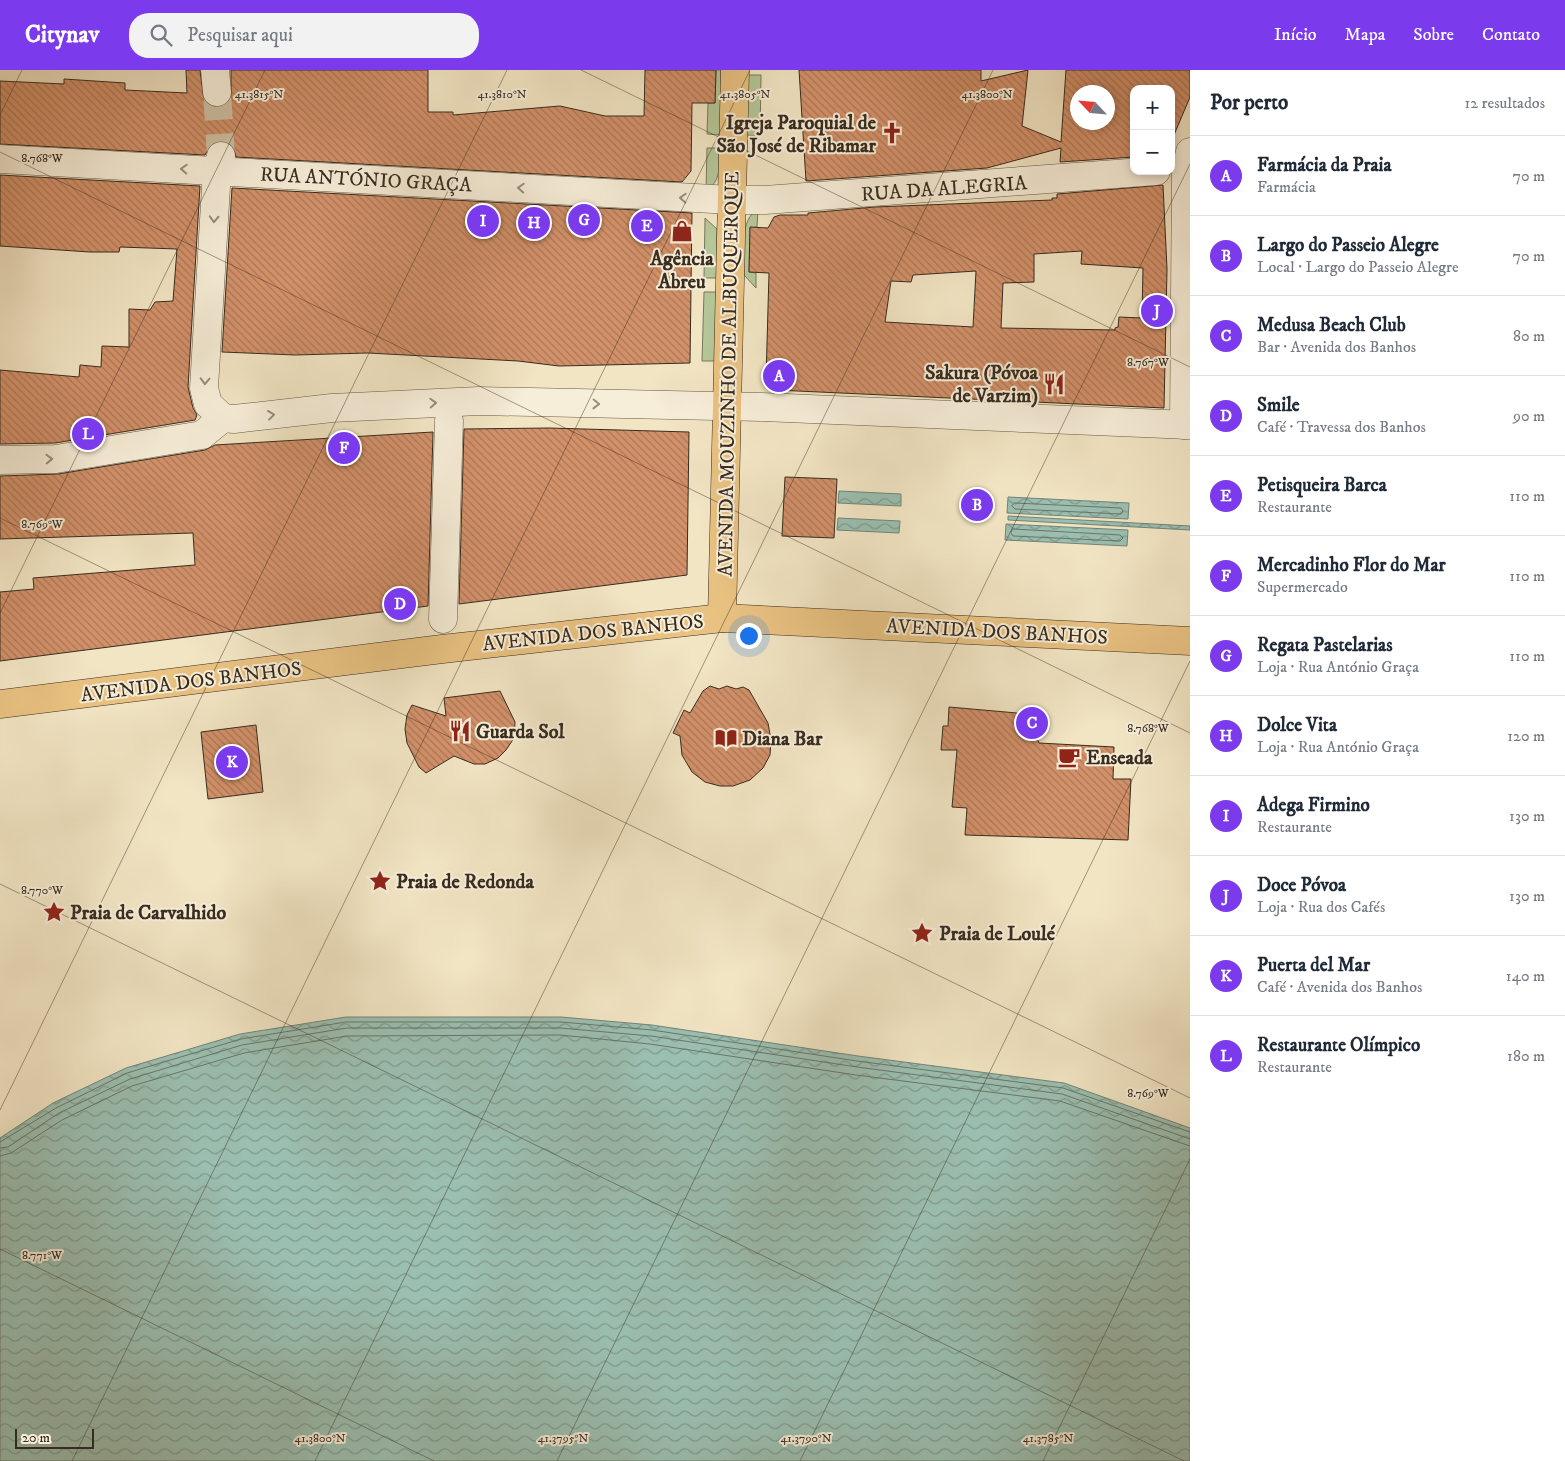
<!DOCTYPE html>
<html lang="pt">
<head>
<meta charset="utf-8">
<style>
	body { margin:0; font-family:"IM FELL DW Pica",serif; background:#f2f2f3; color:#1f2937 }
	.controls { position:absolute; right:15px; top:15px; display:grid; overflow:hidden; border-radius:10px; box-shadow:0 2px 8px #0003 }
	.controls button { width:45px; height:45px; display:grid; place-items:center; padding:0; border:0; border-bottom:1px solid #e0e1e3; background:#fff; color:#1f2937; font:25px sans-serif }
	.compass { position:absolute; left:1070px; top:15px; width:45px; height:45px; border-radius:50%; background:#fff; box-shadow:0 2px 8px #0003; rotate:296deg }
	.scale { position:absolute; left:15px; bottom:12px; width:79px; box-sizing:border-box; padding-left:5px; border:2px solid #372c20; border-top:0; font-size:14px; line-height:18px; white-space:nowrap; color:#372c20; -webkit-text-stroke:4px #f7eed9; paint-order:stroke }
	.you { position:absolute; left:748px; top:565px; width:18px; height:18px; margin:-12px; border:4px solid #fff; border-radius:50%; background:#1a73e8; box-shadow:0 0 0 8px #1a73e833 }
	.badge { display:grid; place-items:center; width:32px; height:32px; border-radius:50%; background:#7c3aed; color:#fff; font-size:16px; font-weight:700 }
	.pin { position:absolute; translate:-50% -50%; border:2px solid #fff; box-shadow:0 1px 5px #0006 }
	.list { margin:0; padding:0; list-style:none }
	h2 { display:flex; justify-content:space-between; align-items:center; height:65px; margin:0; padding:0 20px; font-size:21px }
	h2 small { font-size:16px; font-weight:400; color:#747a83 }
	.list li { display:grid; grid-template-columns:32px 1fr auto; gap:15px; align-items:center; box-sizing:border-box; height:80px; padding:0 20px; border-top:1px solid #e0e1e3 }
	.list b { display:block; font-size:19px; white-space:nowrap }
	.list p { margin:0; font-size:16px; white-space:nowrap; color:#747a83 }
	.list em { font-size:16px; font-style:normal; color:#747a83 }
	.icon { flex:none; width:28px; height:28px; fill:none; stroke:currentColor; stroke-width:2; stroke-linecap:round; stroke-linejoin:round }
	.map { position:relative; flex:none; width:1190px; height:1391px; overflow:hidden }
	header { display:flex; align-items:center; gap:30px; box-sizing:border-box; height:70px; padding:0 25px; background:#7c3aed; color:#fff }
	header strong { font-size:24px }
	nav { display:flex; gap:28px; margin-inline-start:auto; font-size:18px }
	.search { width:350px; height:45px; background:#f2f2f3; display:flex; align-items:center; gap:12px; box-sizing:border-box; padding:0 18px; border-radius:20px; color:#747a83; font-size:19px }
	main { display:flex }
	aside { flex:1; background:#fff }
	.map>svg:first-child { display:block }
	.garden { fill:#b5c698; stroke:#76795c }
	.water { fill:url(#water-waves); stroke:#738477 }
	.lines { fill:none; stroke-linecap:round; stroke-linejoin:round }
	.shore { stroke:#697668; stroke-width:1 }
	.building { fill:url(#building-back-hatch); stroke:#372c20; fill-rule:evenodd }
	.minor-tunnel { stroke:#cdc0a3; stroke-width:28; stroke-dasharray:28 14; stroke-linecap:butt }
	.minor-casing { stroke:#665a49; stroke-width:29 }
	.major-casing { stroke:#372c20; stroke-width:29 }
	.minor { stroke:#f7eed9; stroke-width:28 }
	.major { stroke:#e9c282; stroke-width:28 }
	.oneway { stroke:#978d7c }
	.ticks { fill:none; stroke:#372c20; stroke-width:1; stroke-opacity:0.45 }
	.labels { text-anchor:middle; stroke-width:4; stroke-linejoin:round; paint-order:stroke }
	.poi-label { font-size:20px; font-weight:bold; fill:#372c20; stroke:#f7eed9; text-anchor:start }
	.street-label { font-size:20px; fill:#372c20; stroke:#f7eed9 }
	.ticks-label { font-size:12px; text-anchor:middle; fill:#372c20; stroke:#f7eed9; stroke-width:4; stroke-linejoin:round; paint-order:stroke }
</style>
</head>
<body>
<header>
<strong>Citynav</strong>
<div class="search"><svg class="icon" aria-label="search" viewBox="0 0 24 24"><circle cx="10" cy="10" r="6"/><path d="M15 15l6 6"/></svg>Pesquisar aqui</div>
<nav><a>Início</a><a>Mapa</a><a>Sobre</a><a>Contato</a></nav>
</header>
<main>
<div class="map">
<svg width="1190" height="1391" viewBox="0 0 1190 1391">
	<defs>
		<pattern id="water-waves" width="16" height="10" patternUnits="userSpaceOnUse" patternTransform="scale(1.25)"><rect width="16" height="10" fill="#9bbfb1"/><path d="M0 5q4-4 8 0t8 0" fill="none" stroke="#7f9b90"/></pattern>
		<pattern id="building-back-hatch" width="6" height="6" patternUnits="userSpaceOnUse" patternTransform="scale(1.25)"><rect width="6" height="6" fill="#d3916a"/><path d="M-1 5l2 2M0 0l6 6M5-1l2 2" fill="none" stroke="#ac7757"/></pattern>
	</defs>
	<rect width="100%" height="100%" fill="#f2e5c4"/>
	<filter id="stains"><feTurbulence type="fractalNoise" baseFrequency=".004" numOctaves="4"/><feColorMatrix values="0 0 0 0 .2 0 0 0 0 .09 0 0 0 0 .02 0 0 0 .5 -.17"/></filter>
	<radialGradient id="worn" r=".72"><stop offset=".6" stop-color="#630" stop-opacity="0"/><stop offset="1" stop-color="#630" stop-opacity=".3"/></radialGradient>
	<!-- garden -->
	<g class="garden">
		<path d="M716,0h5l-1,65 -13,-1 1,-31h7z"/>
		<path d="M748,5h13l-1,61 -13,-1z"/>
		<path d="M707,78h12c0,16 3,34 -13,42z"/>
		<path d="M758,140l-1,17 -7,1 -1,44 7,1v15l-12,-13c0,-18 -5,-58 14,-65z"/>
		<path d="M705,148l12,11v49h-13z"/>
		<path d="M704,222h12l-1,69h-13z"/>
	</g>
	<!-- water -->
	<g class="water">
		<path d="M839,421l62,3v12l-63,-3z"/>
		<path d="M1008,427l121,6 -1,16 -121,-6z"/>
		<path d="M1008,446l182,10v4l-182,-10z"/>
		<path d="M838,448l62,3 -1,12 -62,-3z"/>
		<path d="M1006,454l122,6 -1,16 -122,-6z"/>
		<path d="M346,947h215l91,8 206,31 206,27 126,45v333h-1190v-323l53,-35 73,-35 114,-34z"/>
	</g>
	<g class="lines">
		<!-- shore -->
		<g class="shore">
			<path d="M1015,433l106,5 2,3 -2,3 -106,-5 -3,-3z"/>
			<path d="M1013,459l107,6 3,3 -3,3 -107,-5 -2,-3z"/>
			<path d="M0,1072l56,-34 71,-35 114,-34 105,-17h215l91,8 205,31 206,27 127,44"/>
			<path d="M0,1078l8,-1 51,-34 71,-34 112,-34 105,-17h213l91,8 206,31 205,27 128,45"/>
			<path d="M0,1086l11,-3 51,-33 70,-34 112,-33 103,-17 213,-1 90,9 206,31 204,26 130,45"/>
		</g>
	</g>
	<!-- building -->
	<g class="building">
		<path d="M186,0h14l4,31 6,5 8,2 8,-3 5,-7v-28h197v42h25v3l107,-9 45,10h39l1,-46h71l-1,33h-23l-1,68 -9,11 -446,-25 -3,-11 -8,-5h-7l-7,3 -6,11 -205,-11v-63l64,3v-5l61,4v7l62,3z"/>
		<path d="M799,0h182v11l47,-11 -6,56 39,16 5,-72h124v27l-19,45v-53h-37v68l-74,5 1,-14 -74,20 -181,13zM1078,22h30v30h-30z"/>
		<path d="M0,105l200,11 -12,201 5,21 4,7 -2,5 -140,23 -55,1v-74l79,7 1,-12 21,2 1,-21 27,1v-38l21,1 5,-8 18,-1 4,-52 -57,-2 -1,5h-29l-90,-6z"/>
		<path d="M1163,115l4,84 -3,139 -388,-18 -10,-11 3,-106 -20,-1 1,-45 18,1 6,-11 6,-2h28v-2l67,-6 177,-7v-2h5v-4zM1082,181l-1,13 62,4 -1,50 -23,-1 -1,10 -3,1v2l-114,-2 2,-45 31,-1v-28zM976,201l-3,56 -88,-5 6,-41 20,1 2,-7z"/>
		<path d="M232,118l460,25 -2,150 -131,3 -41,-5 -150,-8 -73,2 -73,-3z"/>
		<path d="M549,358l140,4 -2,143 -228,29 5,-175z"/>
		<path d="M433,362l-5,174 -428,55v-69l34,-3 -1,-11 162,-13 -2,-32 -193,6v-63l58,-2 147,-24 10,-5z"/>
		<path d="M785,407l52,2 -3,59 -52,-2z"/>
		<path d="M710,616l9,3 8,-3 9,3 7,-2 6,3 19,33 3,17 -1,15 -7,13 -13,12 -17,6h-13l-15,-4 -13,-10 -10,-17 -2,-19 -7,-3 11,-23 6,3 13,-22z"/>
		<path d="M500,621l15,31 -1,16 -8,12 -8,8 -13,6h-11l-20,-8 -28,17 -7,-6 -12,-24 -2,-14 2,-14 5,-10 34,11 -2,-18z"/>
		<path d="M949,637l68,6 15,13 7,17 75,4 -1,32h18l-3,61 -163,-5 2,-27 -15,-1 5,-57h-16l2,-24h5z"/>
		<path d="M256,655l7,67 -55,7 -7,-67z"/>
	</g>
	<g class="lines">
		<!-- minor-tunnel -->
		<path class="minor-tunnel" d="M217,22l4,64"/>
		<!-- minor casing -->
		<g class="minor-casing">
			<g id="minor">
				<path d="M215,0l2,22"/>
				<path d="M221,86l-4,14 -13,218 4,16 15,14"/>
				<path d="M0,89l731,41h34l391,-29"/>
				<path d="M223,348l11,1 98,-11 147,-7 283,6 428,18"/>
				<path d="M1184,355l2,-256 4,-17"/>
				<path d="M0,390l56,-1 146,-24 21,-17"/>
				<path d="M443,549l6,-198"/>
			</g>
		</g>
		<!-- major casing -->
		<g class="major-casing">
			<g id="major">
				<path d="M722,548l13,-548"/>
				<path d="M0,634l442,-55 280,-31 468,23"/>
			</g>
		</g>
		<!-- minor -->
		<use href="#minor" class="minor"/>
		<!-- major -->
		<use href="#major" class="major"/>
	</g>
	<!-- one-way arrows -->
	<defs><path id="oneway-chevron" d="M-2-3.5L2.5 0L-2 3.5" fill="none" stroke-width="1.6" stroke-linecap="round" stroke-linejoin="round" transform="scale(1.25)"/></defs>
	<g class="oneway">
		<use href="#oneway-chevron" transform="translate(184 99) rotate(-177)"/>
		<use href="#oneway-chevron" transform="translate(521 118) rotate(-177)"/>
		<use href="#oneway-chevron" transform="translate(683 128) rotate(-177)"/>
		<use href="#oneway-chevron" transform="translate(214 149) rotate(93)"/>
		<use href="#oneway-chevron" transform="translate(205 311) rotate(92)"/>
		<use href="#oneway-chevron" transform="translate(433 333) rotate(-3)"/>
		<use href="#oneway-chevron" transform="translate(596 334) rotate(1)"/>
		<use href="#oneway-chevron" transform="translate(271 345) rotate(-7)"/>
		<use href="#oneway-chevron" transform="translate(49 389) rotate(-2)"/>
	</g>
	<!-- ticks -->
	<path class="ticks" d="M581,0l609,297M0,45l22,-45M0,82l1190,581M0,448l1190,580M0,543l265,-543M0,814l1184,577M0,1040l507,-1040M0,1179l434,212M72,1391l678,-1391M315,1391l678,-1391M557,1391l633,-1297M800,1391l390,-800M1043,1391l147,-302"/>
	<!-- icons -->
	<defs>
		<g id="church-bare" transform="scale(1.725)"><path d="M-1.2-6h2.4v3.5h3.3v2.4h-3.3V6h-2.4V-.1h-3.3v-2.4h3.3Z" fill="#8f2418" stroke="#f7eed9" stroke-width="2.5" paint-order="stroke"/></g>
		<g id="shop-bare" transform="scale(1.725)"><path d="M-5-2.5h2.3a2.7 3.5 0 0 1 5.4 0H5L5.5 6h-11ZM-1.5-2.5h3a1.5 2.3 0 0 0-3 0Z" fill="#8f2418" stroke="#f7eed9" stroke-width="2.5" paint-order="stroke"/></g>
		<g id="restaurant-bare" transform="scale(1.725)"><path d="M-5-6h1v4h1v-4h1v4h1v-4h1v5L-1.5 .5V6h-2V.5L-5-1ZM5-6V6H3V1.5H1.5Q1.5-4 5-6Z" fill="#8f2418" stroke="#f7eed9" stroke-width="2.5" paint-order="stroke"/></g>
		<g id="library-bare" transform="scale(1.725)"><path d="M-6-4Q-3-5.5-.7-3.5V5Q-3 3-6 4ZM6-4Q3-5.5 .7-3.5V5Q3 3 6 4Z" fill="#8f2418" stroke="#f7eed9" stroke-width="2.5" paint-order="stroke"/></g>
		<g id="cafe-bare" transform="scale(1.725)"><path d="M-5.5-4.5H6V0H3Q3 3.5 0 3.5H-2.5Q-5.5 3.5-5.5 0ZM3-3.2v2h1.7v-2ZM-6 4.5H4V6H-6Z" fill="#8f2418" stroke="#f7eed9" stroke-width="2.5" paint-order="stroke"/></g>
		<g id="sight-bare" transform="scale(1.725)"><path d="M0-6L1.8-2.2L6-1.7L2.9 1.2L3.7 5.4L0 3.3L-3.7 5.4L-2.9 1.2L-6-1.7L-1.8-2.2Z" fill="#8f2418" stroke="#f7eed9" stroke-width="2.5" paint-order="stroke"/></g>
	</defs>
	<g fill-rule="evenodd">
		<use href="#church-bare" x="892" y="63"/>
		<use href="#shop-bare" x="682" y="161"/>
		<use href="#restaurant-bare" x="1054" y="314"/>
		<use href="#restaurant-bare" x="460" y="661"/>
		<use href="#library-bare" x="726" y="668"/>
		<use href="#cafe-bare" x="1069" y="687"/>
		<use href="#sight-bare" x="380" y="811"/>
		<use href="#sight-bare" x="54" y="842"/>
		<use href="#sight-bare" x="922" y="863"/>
	</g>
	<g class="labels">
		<!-- poi labels -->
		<g class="poi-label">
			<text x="876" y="59" text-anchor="end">Igreja Paroquial de<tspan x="876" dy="23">São José de Ribamar</tspan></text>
			<text x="682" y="195" text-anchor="middle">Agência<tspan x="682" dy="23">Abreu</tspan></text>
			<text x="1038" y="309" text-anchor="end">Sakura (Póvoa<tspan x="1038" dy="23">de Varzim)</tspan></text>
			<text x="476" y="668">Guarda Sol</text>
			<text x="742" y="675">Diana Bar</text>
			<text x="1086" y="694">Enseada</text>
			<text x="396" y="818">Praia de Redonda</text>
			<text x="70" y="849">Praia de Carvalhido</text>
			<text x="939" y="870">Praia de Loulé</text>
		</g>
		<!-- street labels -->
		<g class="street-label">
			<text transform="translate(366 109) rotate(3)" y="7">RUA ANTÓNIO GRAÇA</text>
			<text transform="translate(944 118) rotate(-4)" y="7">RUA DA ALEGRIA</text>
			<text transform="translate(728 304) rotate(-89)" y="7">AVENIDA MOUZINHO DE ALBUQUERQUE</text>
			<text transform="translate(997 561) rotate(3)" y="7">AVENIDA DOS BANHOS</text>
			<text transform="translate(593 562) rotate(-6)" y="7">AVENIDA DOS BANHOS</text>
			<text transform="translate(191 611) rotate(-7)" y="7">AVENIDA DOS BANHOS</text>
		</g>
	</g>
	<g class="ticks-label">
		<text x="259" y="28">41.3815°N</text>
		<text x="502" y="28">41.3810°N</text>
		<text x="745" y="28">41.3805°N</text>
		<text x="987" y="28">41.3800°N</text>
		<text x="42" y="92">8.768°W</text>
		<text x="1148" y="296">8.767°W</text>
		<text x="42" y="458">8.769°W</text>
		<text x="1148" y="662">8.768°W</text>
		<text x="42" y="824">8.770°W</text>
		<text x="1148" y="1027">8.769°W</text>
		<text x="42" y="1189">8.771°W</text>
		<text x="320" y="1372">41.3800°N</text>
		<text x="563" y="1372">41.3795°N</text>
		<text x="806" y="1372">41.3790°N</text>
		<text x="1048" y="1372">41.3785°N</text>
	</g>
	<rect width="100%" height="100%" filter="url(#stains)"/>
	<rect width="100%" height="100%" fill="url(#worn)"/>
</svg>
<div class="controls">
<button>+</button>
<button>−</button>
</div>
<svg class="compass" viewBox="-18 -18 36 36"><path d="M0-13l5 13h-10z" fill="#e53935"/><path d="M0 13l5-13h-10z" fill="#747a83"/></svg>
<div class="scale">20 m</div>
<div class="you"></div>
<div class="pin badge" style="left:779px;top:306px">A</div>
<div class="pin badge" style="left:977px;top:435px">B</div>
<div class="pin badge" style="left:1032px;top:653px">C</div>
<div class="pin badge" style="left:400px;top:534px">D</div>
<div class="pin badge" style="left:647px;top:156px">E</div>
<div class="pin badge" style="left:344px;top:378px">F</div>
<div class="pin badge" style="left:584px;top:150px">G</div>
<div class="pin badge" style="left:534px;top:153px">H</div>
<div class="pin badge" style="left:483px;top:151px">I</div>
<div class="pin badge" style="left:1157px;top:241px">J</div>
<div class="pin badge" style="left:232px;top:692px">K</div>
<div class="pin badge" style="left:88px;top:364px">L</div>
</div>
<aside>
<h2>Por perto<small>12 resultados</small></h2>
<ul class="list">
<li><span class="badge">A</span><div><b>Farmácia da Praia</b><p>Farmácia</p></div><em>70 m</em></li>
<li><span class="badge">B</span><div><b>Largo do Passeio Alegre</b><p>Local · Largo do Passeio Alegre</p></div><em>70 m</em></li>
<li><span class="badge">C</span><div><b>Medusa Beach Club</b><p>Bar · Avenida dos Banhos</p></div><em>80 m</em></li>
<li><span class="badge">D</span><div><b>Smile</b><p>Café · Travessa dos Banhos</p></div><em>90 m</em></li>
<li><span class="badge">E</span><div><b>Petisqueira Barca</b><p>Restaurante</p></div><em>110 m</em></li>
<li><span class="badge">F</span><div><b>Mercadinho Flor do Mar</b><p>Supermercado</p></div><em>110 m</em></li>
<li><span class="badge">G</span><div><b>Regata Pastelarias</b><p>Loja · Rua António Graça</p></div><em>110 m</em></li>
<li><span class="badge">H</span><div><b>Dolce Vita</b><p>Loja · Rua António Graça</p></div><em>120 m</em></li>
<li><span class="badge">I</span><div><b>Adega Firmino</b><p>Restaurante</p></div><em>130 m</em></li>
<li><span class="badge">J</span><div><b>Doce Póvoa</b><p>Loja · Rua dos Cafés</p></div><em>130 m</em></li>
<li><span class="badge">K</span><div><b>Puerta del Mar</b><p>Café · Avenida dos Banhos</p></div><em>140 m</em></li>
<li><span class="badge">L</span><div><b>Restaurante Olímpico</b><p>Restaurante</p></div><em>180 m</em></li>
</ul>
</aside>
</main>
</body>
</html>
